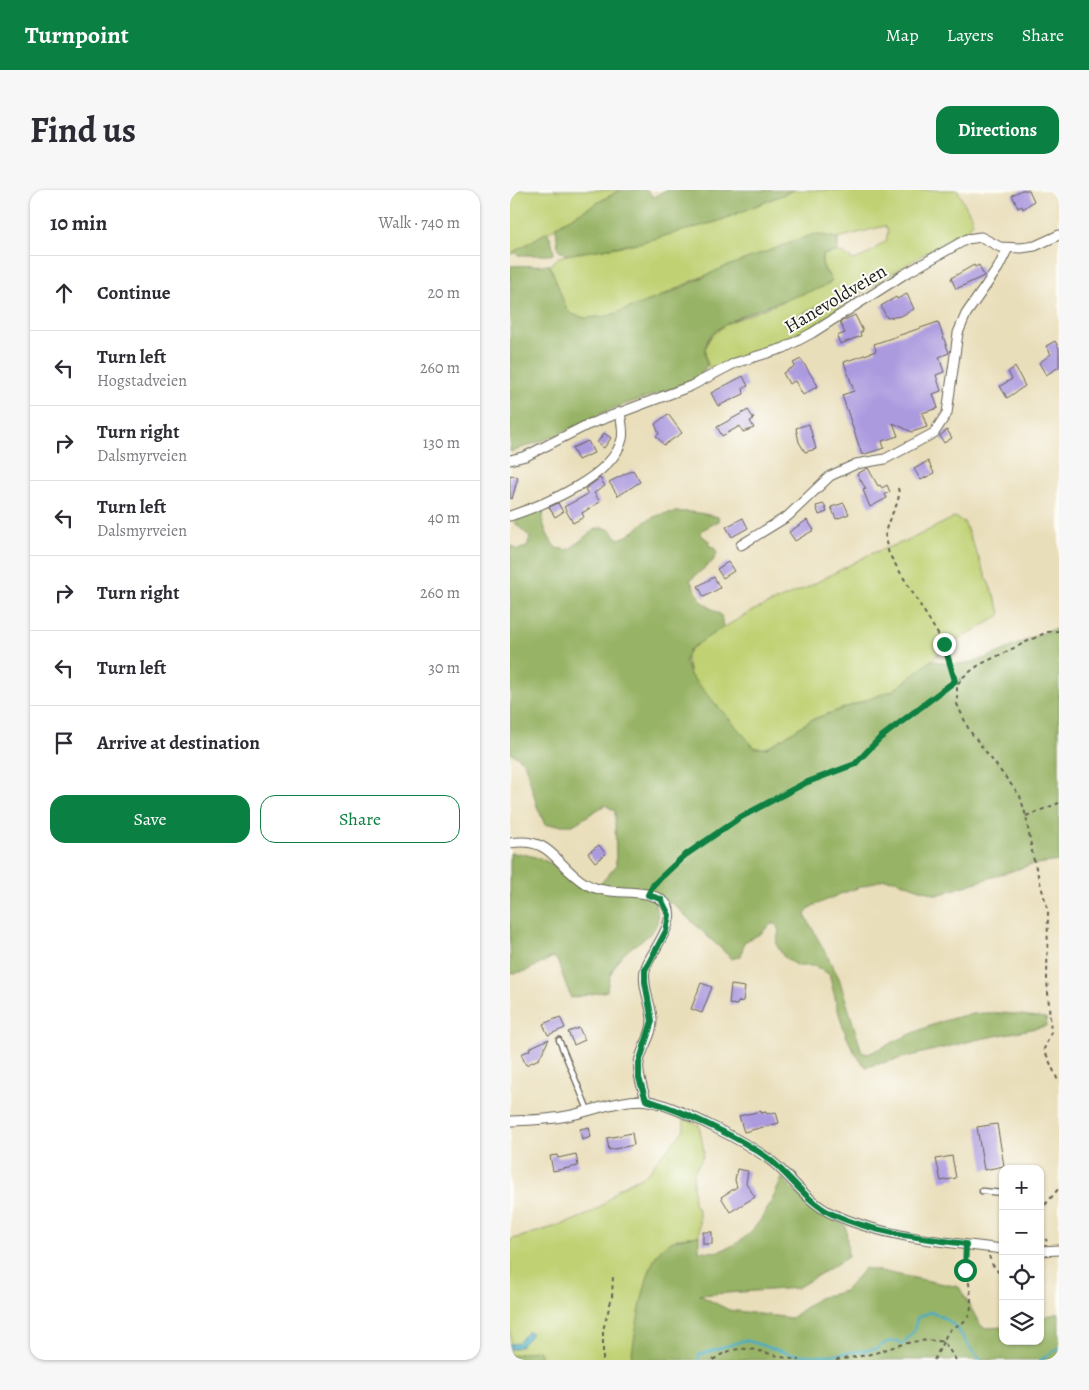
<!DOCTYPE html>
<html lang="en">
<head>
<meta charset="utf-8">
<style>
	body { margin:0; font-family:Alegreya,serif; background:#f7f7f7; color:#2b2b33 }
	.controls { position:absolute; right:15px; bottom:15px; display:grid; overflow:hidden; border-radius:10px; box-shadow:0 1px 4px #0004 }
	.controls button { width:45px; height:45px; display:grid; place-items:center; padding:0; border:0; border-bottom:1px solid #e1e1e2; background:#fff; color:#2b2b33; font:25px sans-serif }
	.stop { position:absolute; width:15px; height:15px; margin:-11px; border:4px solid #0b8043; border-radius:50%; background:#fff }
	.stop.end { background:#0b8043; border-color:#fff; box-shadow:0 1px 5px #0008 }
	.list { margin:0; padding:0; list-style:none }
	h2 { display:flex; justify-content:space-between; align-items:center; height:65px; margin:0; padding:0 20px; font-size:21px }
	h2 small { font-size:16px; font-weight:400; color:#7c7c81 }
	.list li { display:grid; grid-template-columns:32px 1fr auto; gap:15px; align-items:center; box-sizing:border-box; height:75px; padding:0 20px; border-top:1px solid #e1e1e2 }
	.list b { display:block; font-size:19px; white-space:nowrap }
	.list p { margin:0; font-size:16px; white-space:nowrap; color:#7c7c81 }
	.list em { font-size:16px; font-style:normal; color:#7c7c81 }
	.actions { display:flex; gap:10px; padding:15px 20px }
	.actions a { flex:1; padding:11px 0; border:1px solid #0b8043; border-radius:15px; text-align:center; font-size:18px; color:#0b8043 }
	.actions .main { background:#0b8043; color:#fff }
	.icon { flex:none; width:28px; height:28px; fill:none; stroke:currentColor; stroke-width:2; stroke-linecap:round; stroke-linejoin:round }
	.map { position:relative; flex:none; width:549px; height:1170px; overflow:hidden; border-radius:15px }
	header { display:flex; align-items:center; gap:30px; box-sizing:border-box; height:70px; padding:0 25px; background:#0b8043; color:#fff }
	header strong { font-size:24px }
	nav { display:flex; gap:28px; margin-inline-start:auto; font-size:18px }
	.intro { display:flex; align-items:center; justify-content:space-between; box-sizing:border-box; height:120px; padding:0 30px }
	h1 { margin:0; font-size:35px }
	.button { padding:12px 22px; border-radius:15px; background:#0b8043; color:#fff; font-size:18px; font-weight:700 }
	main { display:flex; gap:30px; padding:0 30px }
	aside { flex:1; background:#fff; border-radius:15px; box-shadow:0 1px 4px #0004 }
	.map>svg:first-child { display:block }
	.green { fill:#bfd173; stroke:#6e7648 }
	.forest { fill:#97b365; stroke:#5a6840 }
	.water { fill:#43acc2; stroke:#30646f }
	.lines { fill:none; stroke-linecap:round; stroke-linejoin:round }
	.stream { stroke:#43acc2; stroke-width:2.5 }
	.building { fill:#ac9adf }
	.service-casing { stroke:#646053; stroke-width:7 }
	.minor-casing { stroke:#646053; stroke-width:11 }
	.path { stroke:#646053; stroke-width:2; stroke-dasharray:4 4; stroke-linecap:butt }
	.service { stroke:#fff; stroke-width:4.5 }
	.minor { stroke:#fff; stroke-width:9 }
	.route { stroke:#0b8043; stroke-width:6 }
	.labels { text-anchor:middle; stroke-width:4; stroke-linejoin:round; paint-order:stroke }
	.street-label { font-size:19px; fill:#1c1c1c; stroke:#fdfcf7 }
</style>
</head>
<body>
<header>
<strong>Turnpoint</strong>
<nav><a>Map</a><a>Layers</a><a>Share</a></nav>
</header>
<div class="intro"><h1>Find us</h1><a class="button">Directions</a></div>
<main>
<aside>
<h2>10 min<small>Walk · 740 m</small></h2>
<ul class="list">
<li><svg class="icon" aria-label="ahead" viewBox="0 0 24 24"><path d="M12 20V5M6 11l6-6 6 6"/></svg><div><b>Continue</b></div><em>20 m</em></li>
<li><svg class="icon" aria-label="left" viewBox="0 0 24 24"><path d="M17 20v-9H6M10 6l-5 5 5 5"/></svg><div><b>Turn left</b><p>Hogstadveien</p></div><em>260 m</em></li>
<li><svg class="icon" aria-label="right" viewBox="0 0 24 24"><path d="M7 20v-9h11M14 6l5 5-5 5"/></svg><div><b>Turn right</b><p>Dalsmyrveien</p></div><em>130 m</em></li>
<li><svg class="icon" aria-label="left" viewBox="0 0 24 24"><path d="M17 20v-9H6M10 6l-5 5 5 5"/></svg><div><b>Turn left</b><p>Dalsmyrveien</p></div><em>40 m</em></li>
<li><svg class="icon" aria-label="right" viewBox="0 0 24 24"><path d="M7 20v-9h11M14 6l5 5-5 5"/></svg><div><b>Turn right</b></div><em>260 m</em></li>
<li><svg class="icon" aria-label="left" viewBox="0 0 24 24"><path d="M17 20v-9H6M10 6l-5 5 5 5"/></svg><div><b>Turn left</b></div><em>30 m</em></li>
<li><svg class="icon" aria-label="arrive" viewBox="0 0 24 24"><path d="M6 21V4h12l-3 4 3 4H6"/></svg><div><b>Arrive at destination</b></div></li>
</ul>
<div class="actions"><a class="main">Save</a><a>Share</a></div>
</aside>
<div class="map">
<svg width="549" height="1170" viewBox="0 0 549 1170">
	<rect width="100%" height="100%" fill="#fdfcf7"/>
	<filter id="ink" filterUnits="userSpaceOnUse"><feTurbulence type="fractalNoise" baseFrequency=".02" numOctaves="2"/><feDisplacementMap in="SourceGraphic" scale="10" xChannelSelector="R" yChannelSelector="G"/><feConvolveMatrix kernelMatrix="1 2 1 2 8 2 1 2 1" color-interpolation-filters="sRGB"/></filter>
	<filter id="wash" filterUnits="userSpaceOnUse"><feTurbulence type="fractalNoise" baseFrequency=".0096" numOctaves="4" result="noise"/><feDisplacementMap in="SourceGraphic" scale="20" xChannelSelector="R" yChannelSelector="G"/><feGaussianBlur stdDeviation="1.12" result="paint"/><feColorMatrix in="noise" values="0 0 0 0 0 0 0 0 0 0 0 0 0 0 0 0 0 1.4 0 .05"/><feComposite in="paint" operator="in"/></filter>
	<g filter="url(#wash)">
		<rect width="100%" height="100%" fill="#e9deba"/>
		<!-- green -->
		<g class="green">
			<path d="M0,0h110l-110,65z"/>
			<path d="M284,0h164c3,11 12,20 15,32l-6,9 -32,16 -79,49 -43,31 -102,44c-13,-24 -3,-34 17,-48l102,-40 2,-3c-5,-8 -13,-15 -9,-25 18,-6 15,-3 31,5l12,-5 20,-14 2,-10 -3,-5 -47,12h-10c-41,12 -84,23 -124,38 -34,12 -94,56 -132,39 -8,-4 -17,-34 -21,-44l-1,-6 9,-8 16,-4 49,-7 95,-25z"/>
			<path d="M445,327l9,5 37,91 -3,4 -41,23 -63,50 -83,30 -38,25 -12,5 -11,-5 -60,-70 -4,-20 9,-11 57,-33 56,-24 62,-33 39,-14z"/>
			<path d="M174,928l15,7 5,27 -2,7 -8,13 -1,10 1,20 5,10v24l-21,2 -31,41 -16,81h-89l-4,-10 -28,6v-116l57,-17 22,-9 15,-10 14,-15 30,-16 11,-15 21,-23 4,-6z"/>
		</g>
		<!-- forest -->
		<g class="forest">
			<path d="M110,0h27l6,7 13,-7h128l-75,31 -80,22 -73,12 -8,-6 -2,-23z"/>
			<path d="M37,42l4,7 3,14 -3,2h-33l-5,-3z"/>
			<path d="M304,44l24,4v13l-15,4c-4,9 3,18 9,25 -5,7 -18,10 -27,13 -22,8 -90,27 -98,49 -3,7 -2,15 0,23l-9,15 -87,29 -56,27 -45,16v-186l40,-1 16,43 5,6 14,4 23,-2 62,-23 52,-25z"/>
			<path d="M308,116l3,5 -8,8 -29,6 1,-3z"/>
			<path d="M30,320l4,2c-4,12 5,27 12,36l12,2c18,-11 33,-37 50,-11 17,-4 17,-12 30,-19 21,-12 48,-9 70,-3l1,4 -17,9 -1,5 8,6v5l5,1 3,6 -4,8 -23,19 12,22 19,13 2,12 -34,23 -4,11 5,14 65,73h12l44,-28 83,-30 38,-30c43,17 86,-23 127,-32v233l-29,4 -93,30 -42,-15 -11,-1 -44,15 -31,14 -4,7 34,63 23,74 6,2c36,-16 79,-41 120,-41 19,-1 39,3 58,5l1,8 -72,14 -109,27c-24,-25 -28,-60 -37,-93l-15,-8h-17l-14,-10 -7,-12 3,-13 -3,-7h-5l-11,10 -16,8 -3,14 -9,3 -59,-55 -14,-6 -4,6c12,31 -18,34 -33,52 -9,10 -14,22 -15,35l-36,7 -14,-38 -4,-3 -27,14 -16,3v-121c34,1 52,17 79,35l12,-5 15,-17 -1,-55 -10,-6 -32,20h-28l-8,-19 -12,-42 -8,-8 -7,-3v-208l7,5 10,-3 3,-10 -15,-14 4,-6z"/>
			<path d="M272,988l33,33 31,15 2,31 -51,31 -98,7 30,15 62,8 27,-20 27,-7 20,-23 94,19 22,39 5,2 17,-1v14h37v-23l19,-5v47h-428c4,-25 14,-97 31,-112 11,-10 23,-10 37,-12v15c7,0 17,2 23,-1 32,-10 48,-43 60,-72z"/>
			<path d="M28,1160l4,10h-32v-4z"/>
		</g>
		<!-- water -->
		<path class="water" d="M18,1141l4,2c-5,8 -12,16 -22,16v-5l8,-1z"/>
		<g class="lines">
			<!-- stream -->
			<g class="stream">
				<path d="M188,1170l1,-5 46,-15 45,14 32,2 54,-7 11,-7 10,-1 6,3 11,-13 3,-13 13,-6c35,12 28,27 51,48"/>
				<path d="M530,1170l19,-12"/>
			</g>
		</g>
		<g id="blocks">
			<!-- building -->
			<g class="building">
				<path d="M512,0h7l5,11 -11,8 -1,-3 -4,2 -6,-13z"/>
				<path d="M464,75l1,2 4,-2 5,11 -28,13 -5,-11z"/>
				<path d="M397,104l7,15 -13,7 -14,2 -6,-12 15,-9 1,2z"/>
				<path d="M345,125l8,16 -3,2 1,3 -21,8 -3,-8 8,-3 -5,-11z"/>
				<path d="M428,132l11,31 -10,4 5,15 -8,3 5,16 -8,3 5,14 -16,5 5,14 -15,5 -19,-9 5,13 -16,5 2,7 -22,7 -20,-60 12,-4 -10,-29 32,-11 -2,-7z"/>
				<path d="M545,151l4,7v19l-13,8 -7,-12 12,-9 -5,-8z"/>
				<path d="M291,169l17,27 -15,9 -8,-14 -6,3 -6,-11 12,-7 -2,-3z"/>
				<path d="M505,177l10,19 -18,12 -7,-12 12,-7 -4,-7z"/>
				<path d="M233,186l5,10 -5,2 1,6 -26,12 -7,-13z"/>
				<path d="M238,220l6,9 -4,2 4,7 -11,4 -3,-6 -18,10 -5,-9z"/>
				<path d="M158,224l14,19 -18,12 -8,-9 3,-2 -4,-10z"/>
				<path d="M299,234l7,25 -11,3 -6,-10 -3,-14z"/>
				<path d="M437,240l5,8 -8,5 -4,-7z"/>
				<path d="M94,243l7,5 -7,10 -7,-5z"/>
				<path d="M78,251l6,12 -16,7 -6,-12z"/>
				<path d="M418,271l6,12 -13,7 -7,-11z"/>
				<path d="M358,278l10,18 2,-1 2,3 5,-3 3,7 -5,2 2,4 -17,9 -7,-17 3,-1 -9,-15z"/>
				<path d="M123,280l7,12 -22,14 -9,-14z"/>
				<path d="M0,285l8,2 -6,22 -2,-1z"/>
				<path d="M90,288l5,8 -11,7 6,9 -18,11 2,4 -11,6 -9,-16 24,-13 -3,-5z"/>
				<path d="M48,313l5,9 -8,5 -6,-10z"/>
				<path d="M334,313l5,11 -13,5 -5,-12z"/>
				<path d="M314,314l3,8 -8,3 -3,-9z"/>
				<path d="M233,328l5,10 -16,9 -6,-10z"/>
				<path d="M297,330l7,10 -19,11 -6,-9z"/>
				<path d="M218,372l6,9 -11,7 -6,-9z"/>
				<path d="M204,387l6,11 -16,9 -6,-11z"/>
				<path d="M89,655l7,9 -11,8 -7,-9z"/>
				<path d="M191,793l11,4 -10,26 -11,-4z"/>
				<path d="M221,795l14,2 -2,14 -5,1 -1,3 -8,-1z"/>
				<path d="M50,827l5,11 -17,7 -5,-11z"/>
				<path d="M69,838l6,12 -11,5 -6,-13z"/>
				<path d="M39,849l-10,20 -13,6 -5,-11 9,-4 -1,-2z"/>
				<path d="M251,921v2l5,-1 1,2 9,-2 3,11 -35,9 -5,-16z"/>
				<path d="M487,934l7,42 -20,4 -7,-43z"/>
				<path d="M79,937l2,10 -9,3 -2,-11z"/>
				<path d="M122,943l2,12 -25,5 -2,-12z"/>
				<path d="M66,964l2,12 -25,5 -3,-15 7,-1 1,3z"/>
				<path d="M442,966l4,22 -15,3 -5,-22z"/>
				<path d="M227,979l11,2 -2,12 9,14 -25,15 -9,-15 16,-10 -2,-7z"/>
				<rect x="193" y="1042" width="9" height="12"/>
			</g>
		</g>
	</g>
	<g filter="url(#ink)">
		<use href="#blocks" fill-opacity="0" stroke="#646053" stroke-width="1"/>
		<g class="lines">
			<!-- service casing -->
			<g class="service-casing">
				<g id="service">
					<path d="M49,850l29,70"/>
					<path d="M472,1001l21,2"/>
				</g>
			</g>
			<!-- minor casing -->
			<g class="minor-casing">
				<g id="minor">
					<path d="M0,270l16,-4 61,-31 104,-39 44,-23 49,-15 28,-15 91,-58 64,-36 14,-2 19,10 21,1 14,-2 24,-11"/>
					<path d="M0,326c33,-11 103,-39 112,-77 2,-9 -1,-18 -2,-27"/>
					<path d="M231,355l47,-29 42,-40 26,-12 29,-5 49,-26 13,-20 11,-80 8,-19 32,-46 10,-20"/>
					<path d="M0,653c43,-7 45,23 76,41 23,13 53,3 74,15 27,15 -11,53 -15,71 -3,17 6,33 7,49 1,16 -11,29 -13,44 -2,13 4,25 7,37"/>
					<path d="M0,931c19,-1 38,-1 57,-5 22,-4 59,-19 81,-15 27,4 107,45 128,64 18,16 34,39 57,49 52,24 114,28 170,35"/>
					<path d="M530,1061l19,-1"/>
				</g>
			</g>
			<!-- path -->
			<g class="path">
				<path d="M388,298c4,16 -9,26 -12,42 -2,8 1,16 3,24l55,90 11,36"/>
				<path d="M549,441l-12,1 -68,33 -16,12 -6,8v19l12,26 51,66 6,20 7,41 15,54 -1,68 4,54 -7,16 15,34"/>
				<path d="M516,626l33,-13"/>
				<path d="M142,698l32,-32 55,-37 66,-36 50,-19 25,-26 46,-33 12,-13 23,-14"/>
				<path d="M530,1021l19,-23"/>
				<path d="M530,1043l7,8"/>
				<path d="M479,1066l3,8 8,10 3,1"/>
				<path d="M93,1170v-30l9,-33 1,-21"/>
				<path d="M203,1170c31,-24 55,-2 87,0"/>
				<path d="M326,1170c13,-2 27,-4 39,-7 25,-8 43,-16 69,-11l12,18"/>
				<path d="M424,1170c5,-9 9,-19 14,-28 6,-8 18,-6 22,-20 4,-16 -5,-40 -5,-58"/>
			</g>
			<!-- service -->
			<use href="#service" class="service"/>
			<!-- minor -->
			<use href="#minor" class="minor"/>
		</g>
	</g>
	<g class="lines" filter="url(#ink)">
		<!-- route -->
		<path class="route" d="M434,454l11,37 -75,57 -25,26 -50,19 -66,35 -55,38 -30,28 -6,11 13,4 8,16 -3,16 -21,39v12l7,39 -13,42v15l7,22c34,10 103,41 129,64 19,17 34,39 57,50 41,19 90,24 134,30l-1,26"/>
	</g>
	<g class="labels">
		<!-- street labels -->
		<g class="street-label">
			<text transform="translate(325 108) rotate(-31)" y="7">Hanevoldveien</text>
		</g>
	</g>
</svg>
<div class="controls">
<button>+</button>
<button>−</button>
<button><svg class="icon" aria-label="locate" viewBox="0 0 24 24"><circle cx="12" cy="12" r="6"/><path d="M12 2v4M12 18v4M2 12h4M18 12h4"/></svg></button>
<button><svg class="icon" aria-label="layers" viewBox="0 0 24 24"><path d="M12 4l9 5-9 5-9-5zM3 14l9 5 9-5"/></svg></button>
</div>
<div class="stop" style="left:455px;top:1080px"></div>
<div class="stop end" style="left:434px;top:454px"></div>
</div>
</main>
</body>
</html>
